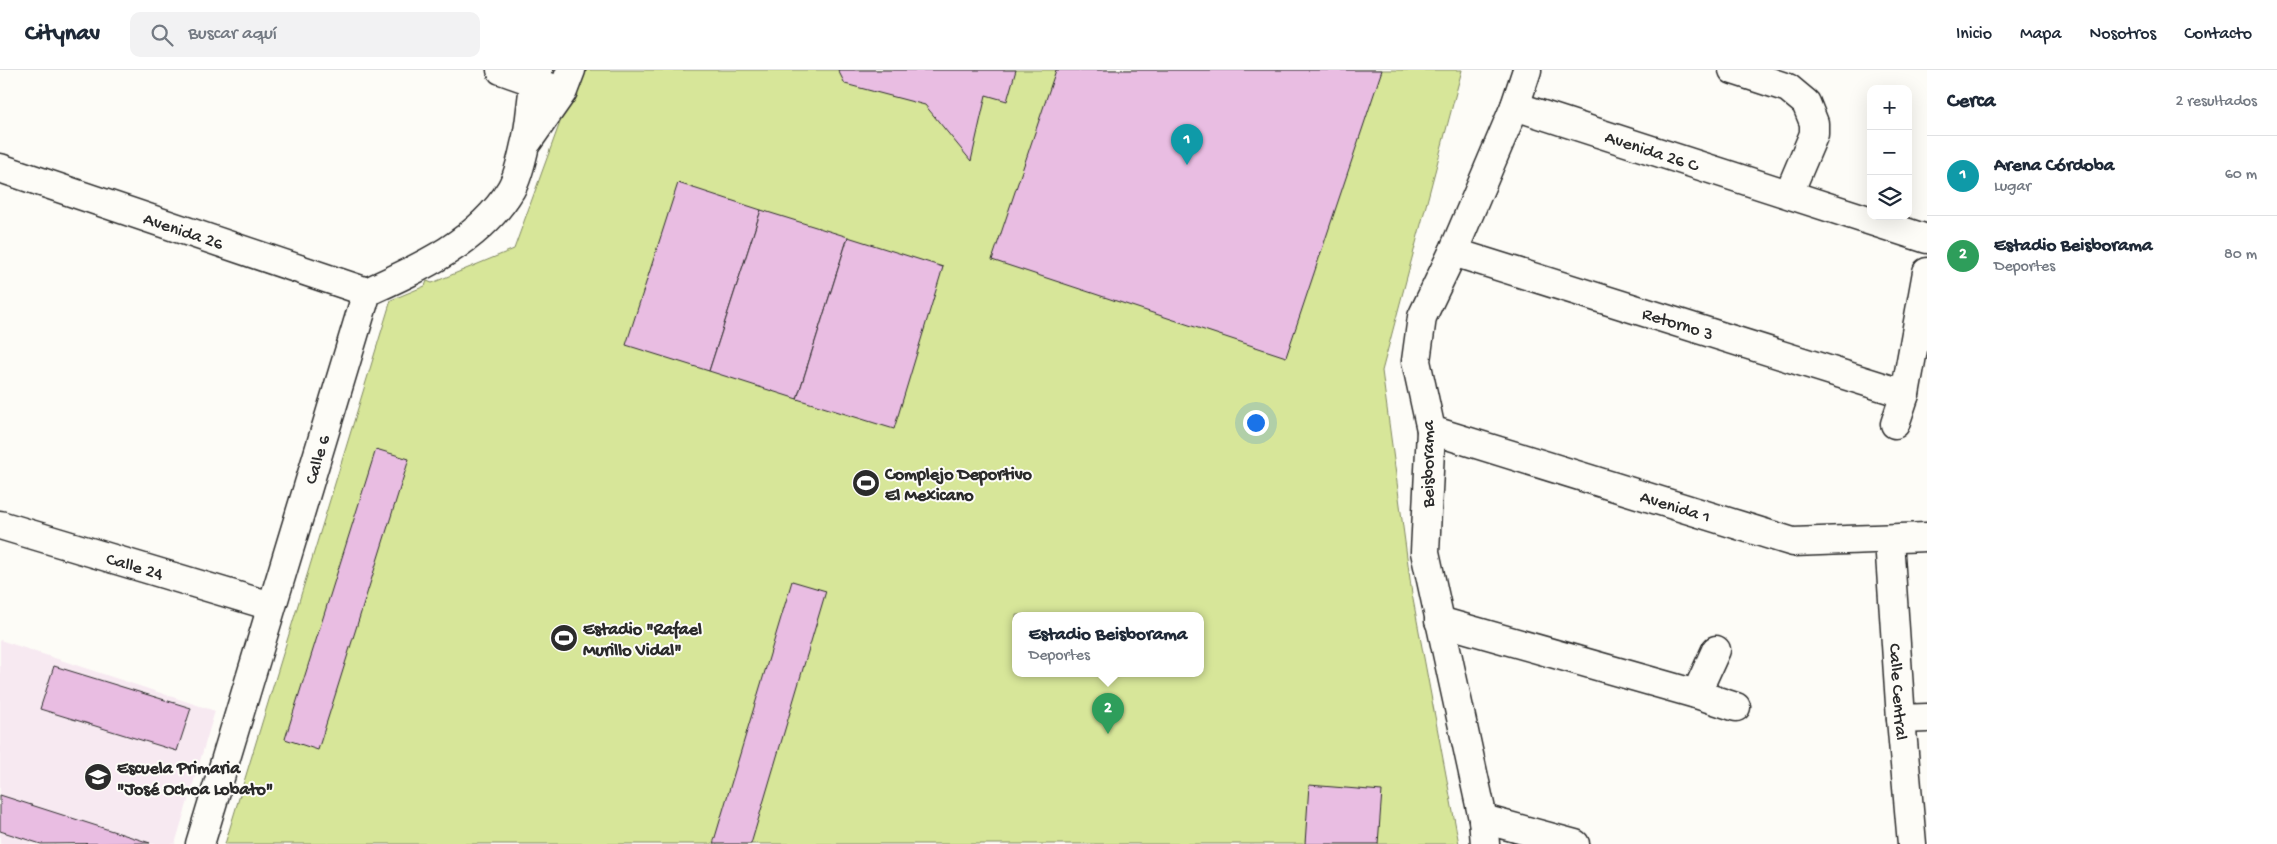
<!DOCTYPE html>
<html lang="es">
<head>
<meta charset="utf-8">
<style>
	body { margin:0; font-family:"Gochi Hand",sans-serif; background:#f2f2f3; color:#1f2937 }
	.controls { position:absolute; right:15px; top:15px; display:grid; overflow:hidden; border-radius:10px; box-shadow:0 5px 20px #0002 }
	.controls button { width:45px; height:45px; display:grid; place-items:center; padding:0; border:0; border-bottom:1px solid #e0e1e3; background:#fff; color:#1f2937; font:25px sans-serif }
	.you { position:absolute; left:1255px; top:352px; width:18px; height:18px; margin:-12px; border:4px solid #fff; border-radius:50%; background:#1a73e8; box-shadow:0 0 0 8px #1a73e833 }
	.badge { display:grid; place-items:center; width:32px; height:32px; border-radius:50%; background:#1a73e8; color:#fff; font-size:16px; font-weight:700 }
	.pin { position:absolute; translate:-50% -41px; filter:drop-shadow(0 1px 2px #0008) }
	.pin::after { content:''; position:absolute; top:26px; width:18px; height:15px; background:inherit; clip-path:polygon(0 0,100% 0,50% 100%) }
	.popup { position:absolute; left:1012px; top:542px; width:192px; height:65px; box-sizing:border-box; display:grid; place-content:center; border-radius:10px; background:#fff; filter:drop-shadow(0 1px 4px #0005); font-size:16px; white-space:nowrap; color:#747a83 }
	.popup b { font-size:19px; color:#1f2937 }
	.popup::after { content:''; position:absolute; left:50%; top:100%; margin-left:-10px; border:10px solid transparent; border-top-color:#fff }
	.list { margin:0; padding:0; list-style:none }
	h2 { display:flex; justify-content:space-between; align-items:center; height:65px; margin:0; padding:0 20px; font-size:21px }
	h2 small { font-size:16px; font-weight:400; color:#747a83 }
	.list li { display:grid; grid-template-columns:32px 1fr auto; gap:15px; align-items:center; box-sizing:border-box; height:80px; padding:0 20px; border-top:1px solid #e0e1e3 }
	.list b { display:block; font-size:19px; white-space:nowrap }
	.list p { margin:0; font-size:16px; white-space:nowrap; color:#747a83 }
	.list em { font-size:16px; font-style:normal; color:#747a83 }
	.icon { flex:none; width:28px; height:28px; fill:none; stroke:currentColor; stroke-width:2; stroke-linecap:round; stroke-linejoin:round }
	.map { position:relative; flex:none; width:1927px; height:774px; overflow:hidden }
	header { display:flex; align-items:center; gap:30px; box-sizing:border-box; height:70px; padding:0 25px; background:#fff; border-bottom:1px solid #e0e1e3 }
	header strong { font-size:24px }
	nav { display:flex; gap:28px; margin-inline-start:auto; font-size:18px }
	.search { width:350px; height:45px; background:#f2f2f3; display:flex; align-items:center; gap:12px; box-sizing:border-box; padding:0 18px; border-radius:10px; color:#747a83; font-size:19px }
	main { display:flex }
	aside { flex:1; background:#fff }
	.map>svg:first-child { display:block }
	.built { fill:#f7e9f1 }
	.green { fill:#d7e699; stroke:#818862; fill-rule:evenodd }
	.building { fill:#e9bde2; stroke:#2b2b2b }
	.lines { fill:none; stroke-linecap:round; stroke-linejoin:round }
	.minor-casing { stroke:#2b2b2b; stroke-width:31 }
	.tertiary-casing { stroke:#2b2b2b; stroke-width:31 }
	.minor { stroke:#fdfcf7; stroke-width:28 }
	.tertiary { stroke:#fdfcf7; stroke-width:28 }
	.labels { text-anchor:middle; stroke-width:4; stroke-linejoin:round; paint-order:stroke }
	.street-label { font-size:18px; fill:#2b2b2b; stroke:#fdfcf7 }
	.poi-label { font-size:18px; font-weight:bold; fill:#2b2b2b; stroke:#fdfcf7; text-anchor:start }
</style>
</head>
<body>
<header>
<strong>Citynav</strong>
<div class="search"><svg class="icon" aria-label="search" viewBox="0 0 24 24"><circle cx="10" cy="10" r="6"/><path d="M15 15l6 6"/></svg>Buscar aquí</div>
<nav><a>Inicio</a><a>Mapa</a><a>Nosotros</a><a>Contacto</a></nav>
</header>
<main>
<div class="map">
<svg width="1927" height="774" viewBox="0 0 1927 774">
	<rect width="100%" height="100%" fill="#fdfcf7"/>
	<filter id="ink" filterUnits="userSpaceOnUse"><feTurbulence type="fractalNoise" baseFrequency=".02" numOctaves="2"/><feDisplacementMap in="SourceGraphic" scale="10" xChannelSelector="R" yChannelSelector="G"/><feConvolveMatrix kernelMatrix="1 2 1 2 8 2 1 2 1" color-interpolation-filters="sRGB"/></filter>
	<g filter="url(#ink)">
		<!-- built -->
		<path class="built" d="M0,570l215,71 -40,133h-175z"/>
		<!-- green -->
		<path class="green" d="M579,0h883l-80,301 30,223 47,250h-1234l166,-544 34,-14 2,-5 5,2 82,-34zM1016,545h184v58h-184z"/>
		<!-- building -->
		<g class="building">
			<path d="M838,0h178l-9,31 -21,-6 -15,66 -46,-56 -80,-21z"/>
			<path d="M1056,0h326l-96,287 -294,-97z"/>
			<path d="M678,113l83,27 -52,161 -83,-26z"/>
			<path d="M761,140l87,27 -51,162 -88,-28z"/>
			<path d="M848,167l95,30 -49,162 -97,-30z"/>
			<path d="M376,379l33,10 -91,291 -33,-11z"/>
			<path d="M792,511l34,10 -75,253h-38z"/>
			<path d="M54,596l137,42 -14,43 -137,-42z"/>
			<path d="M1309,715l73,6 -4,53h-73z"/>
			<path d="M0,725l150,48 -109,1 -41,-13z"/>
		</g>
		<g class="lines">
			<!-- minor casing -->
			<g class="minor-casing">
				<g id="minor">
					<path d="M501,0l51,18"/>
					<path d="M1733,0l55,18 18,15 8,20v11l-25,59"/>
					<path id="s1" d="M1515,36l412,133"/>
					<path d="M528,71l35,-50 8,-21"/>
					<path id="s2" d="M0,98l367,124"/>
					<path id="s3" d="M1453,182l452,142"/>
					<path d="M1895,354l10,-30 22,-122"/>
					<path id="s4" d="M1431,360l362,112 134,-5"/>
					<path id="s5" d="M0,455l271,81"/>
					<path id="s6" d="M1889,470l12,179 11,125"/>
					<path d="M1439,551l257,73 40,13"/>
					<path d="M1696,624l20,-44"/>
					<path d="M1901,649l26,-1"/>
					<path d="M1483,749l92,25"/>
					<path id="s7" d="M200,774l167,-552c53,-24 113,-51 144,-103 7,-12 11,-30 14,-44 7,-24 5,-51 13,-75"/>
				</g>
			</g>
			<!-- tertiary casing -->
			<g class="tertiary-casing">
				<path id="tertiary" d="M1485,774l-2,-25 -58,-267 6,-122 -15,-69 6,-44 31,-65 62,-146 12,-36"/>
			</g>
			<!-- minor -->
			<use href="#minor" class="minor"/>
			<!-- tertiary -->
			<use href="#tertiary" class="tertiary"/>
		</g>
	</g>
	<!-- icons -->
	<defs>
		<g id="stadium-disc" transform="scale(1.4375)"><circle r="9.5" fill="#2b2b2b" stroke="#fdfcf7"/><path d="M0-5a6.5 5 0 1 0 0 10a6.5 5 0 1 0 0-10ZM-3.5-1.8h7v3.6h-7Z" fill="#fff"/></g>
		<g id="school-disc" transform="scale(1.4375)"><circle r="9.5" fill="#2b2b2b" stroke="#fdfcf7"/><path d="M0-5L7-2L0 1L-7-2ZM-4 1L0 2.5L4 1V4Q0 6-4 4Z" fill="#fff"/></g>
	</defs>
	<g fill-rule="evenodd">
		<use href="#stadium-disc" x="866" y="413"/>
		<use href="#stadium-disc" x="564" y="568"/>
		<use href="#school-disc" x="98" y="707"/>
	</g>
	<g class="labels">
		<!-- street labels -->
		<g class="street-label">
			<text dy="6" stroke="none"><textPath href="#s1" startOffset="144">Avenida 26 C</textPath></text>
			<text dy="6" stroke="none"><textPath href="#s2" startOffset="194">Avenida 26</textPath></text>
			<text dy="6" stroke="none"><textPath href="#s3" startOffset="236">Retorno 3</textPath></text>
			<text dy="6" stroke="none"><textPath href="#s7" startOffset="402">Calle 6</textPath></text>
			<text transform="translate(1427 394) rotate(-90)" y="6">Beisborama</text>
			<text dy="6" stroke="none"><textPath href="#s4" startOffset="256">Avenida 1</textPath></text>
			<text dy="6" stroke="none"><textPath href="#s5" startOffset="141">Calle 24</textPath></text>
			<text dy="6" stroke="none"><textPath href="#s6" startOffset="152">Calle Central</textPath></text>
		</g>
		<!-- poi labels -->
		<g class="poi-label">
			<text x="885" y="409">Complejo Deportivo<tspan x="885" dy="21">El Mexicano</tspan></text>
			<text x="583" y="564">Estadio "Rafael<tspan x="583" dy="21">Murillo Vidal"</tspan></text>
			<text x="117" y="703">Escuela Primaria<tspan x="117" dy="21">"José Ochoa Lobato"</tspan></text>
		</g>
	</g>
</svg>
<div class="controls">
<button>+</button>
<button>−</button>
<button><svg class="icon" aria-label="layers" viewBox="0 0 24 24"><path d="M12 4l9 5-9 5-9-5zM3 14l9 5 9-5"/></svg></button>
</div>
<div class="you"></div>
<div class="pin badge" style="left:1187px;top:95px;background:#0f9aa8">1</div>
<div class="pin badge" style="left:1108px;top:664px;background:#2e9e5b">2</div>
<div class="popup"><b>Estadio Beisborama</b>Deportes</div>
</div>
<aside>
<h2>Cerca<small>2 resultados</small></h2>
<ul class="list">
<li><span class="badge" style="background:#0f9aa8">1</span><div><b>Arena Córdoba</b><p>Lugar</p></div><em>60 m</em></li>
<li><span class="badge" style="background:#2e9e5b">2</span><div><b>Estadio Beisborama</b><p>Deportes</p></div><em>80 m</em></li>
</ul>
</aside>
</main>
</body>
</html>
